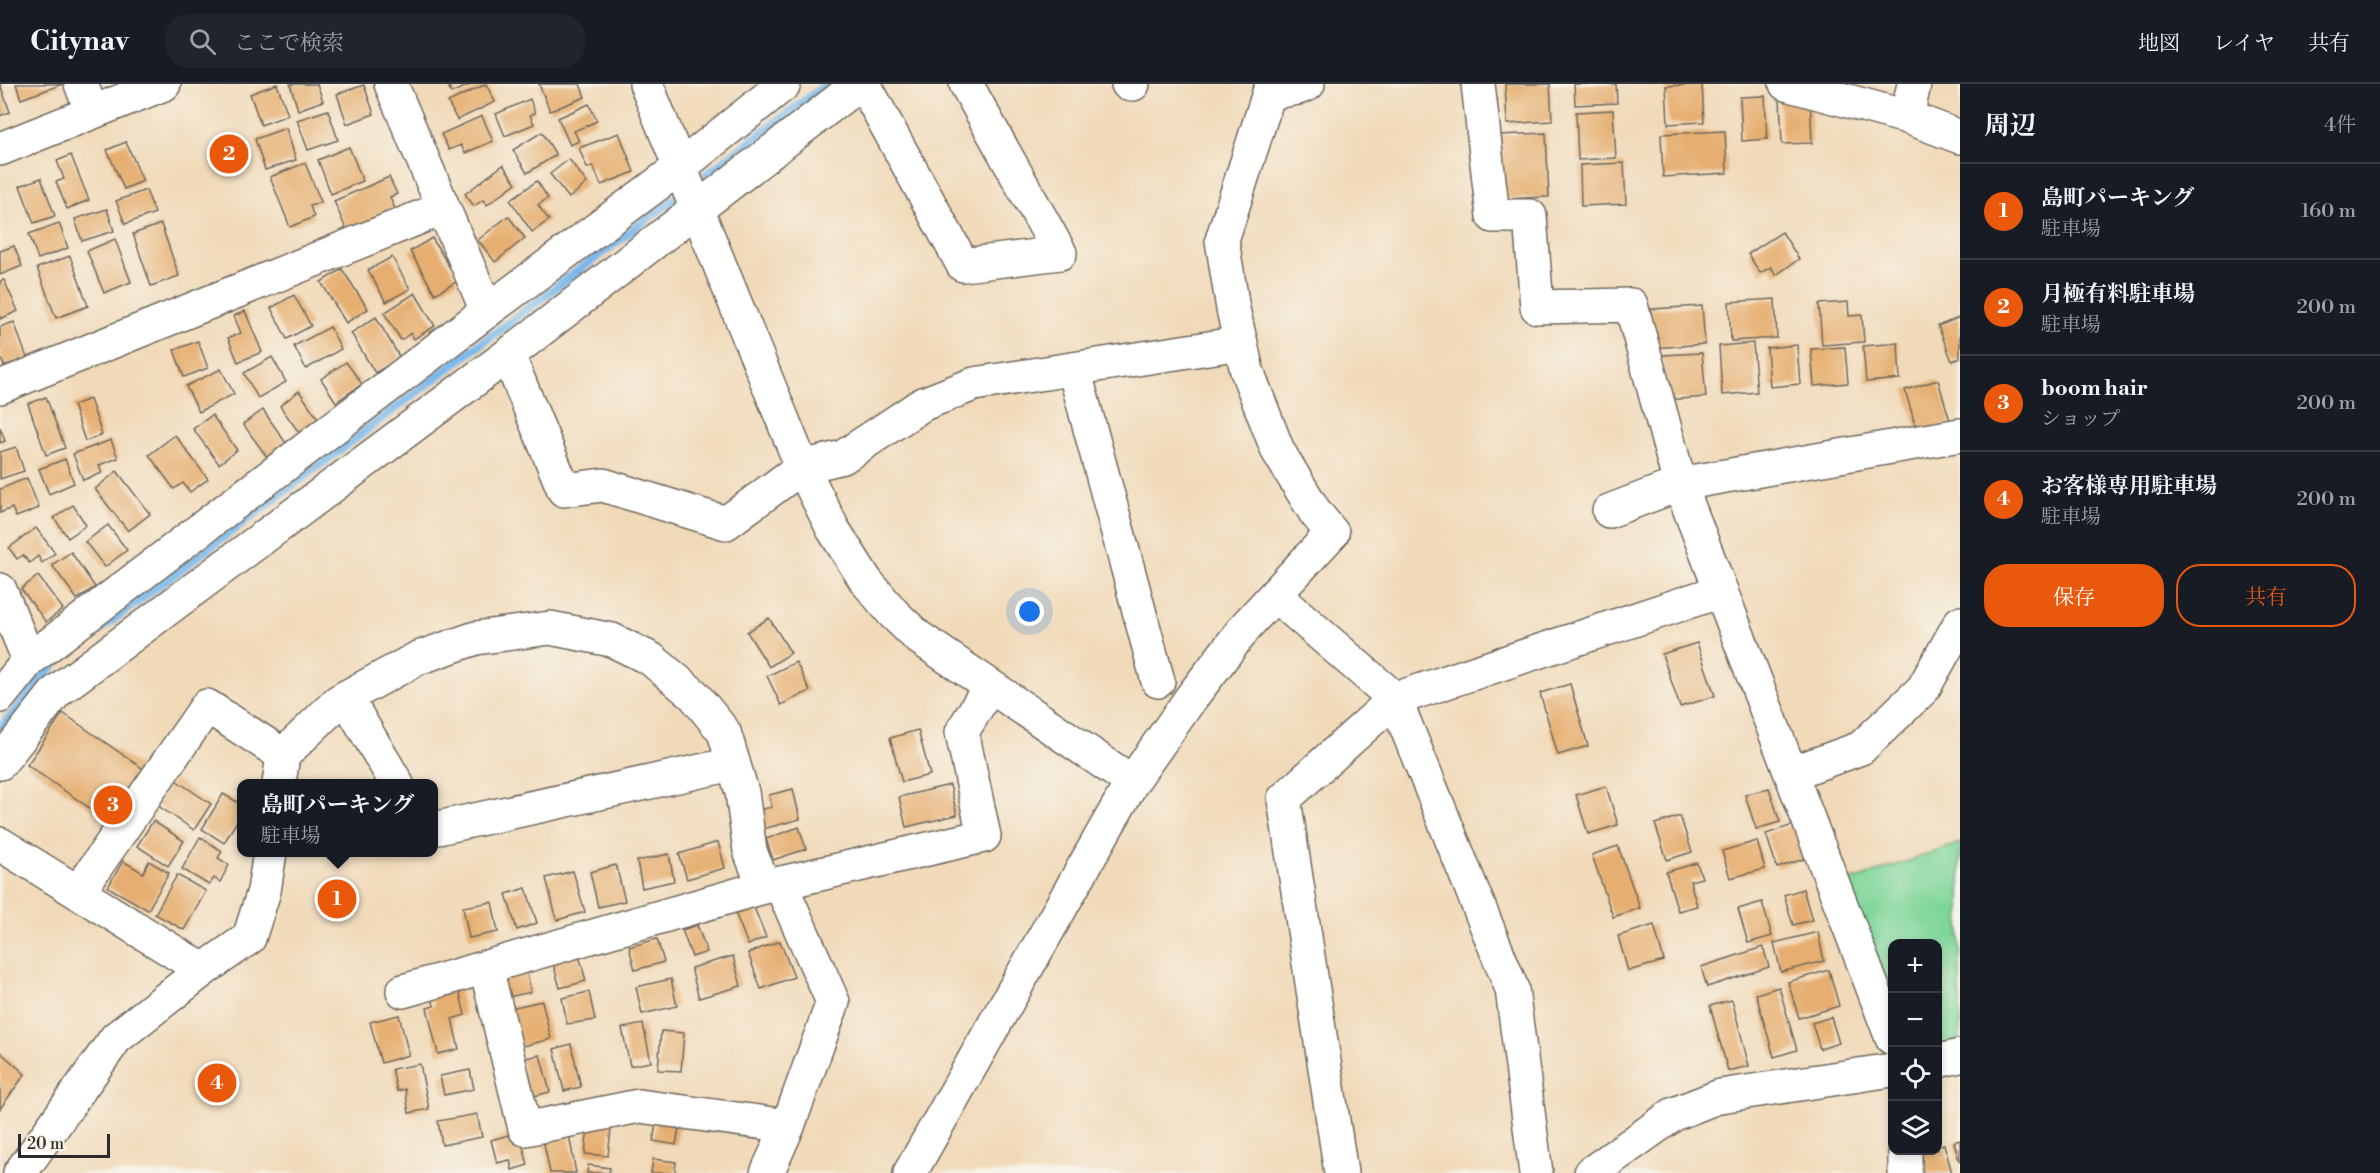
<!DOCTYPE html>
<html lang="ja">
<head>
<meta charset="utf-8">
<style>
	body { margin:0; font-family:"Libre Bodoni","Noto Serif JP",serif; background:#20242c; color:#f1f3f6 }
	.controls { position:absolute; right:18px; bottom:18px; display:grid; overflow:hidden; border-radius:12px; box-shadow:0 3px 9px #0003 }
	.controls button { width:54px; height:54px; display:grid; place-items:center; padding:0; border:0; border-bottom:2px solid #363941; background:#171b24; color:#f1f3f6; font:30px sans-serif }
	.scale { position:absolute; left:18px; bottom:15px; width:92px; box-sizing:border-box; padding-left:6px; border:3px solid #2b2b2b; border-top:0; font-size:16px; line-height:21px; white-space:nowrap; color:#2b2b2b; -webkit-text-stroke:4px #f7f3e8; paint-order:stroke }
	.you { position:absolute; left:1030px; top:528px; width:21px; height:21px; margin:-15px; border:4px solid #fff; border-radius:50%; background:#1a73e8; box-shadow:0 0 0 9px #1a73e833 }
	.badge { display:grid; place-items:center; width:39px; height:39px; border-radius:50%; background:#ea580c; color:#fff; font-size:20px; font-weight:700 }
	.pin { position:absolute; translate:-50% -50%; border:3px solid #fff; box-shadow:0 2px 6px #0006 }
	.popup { position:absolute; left:237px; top:695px; width:201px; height:78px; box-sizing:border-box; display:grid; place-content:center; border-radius:12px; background:#171b24; filter:drop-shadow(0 2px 4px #0005); font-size:20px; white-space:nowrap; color:#9ea1a6 }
	.popup b { font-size:22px; color:#f1f3f6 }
	.popup::after { content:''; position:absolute; left:50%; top:100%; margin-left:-12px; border:12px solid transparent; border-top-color:#171b24 }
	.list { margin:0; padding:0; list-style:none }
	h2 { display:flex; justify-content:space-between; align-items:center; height:78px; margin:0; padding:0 24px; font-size:26px }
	h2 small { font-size:20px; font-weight:400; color:#9ea1a6 }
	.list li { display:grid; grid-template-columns:39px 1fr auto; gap:18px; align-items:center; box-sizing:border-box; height:96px; padding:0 24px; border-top:2px solid #363941 }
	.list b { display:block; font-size:22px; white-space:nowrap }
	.list p { margin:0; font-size:20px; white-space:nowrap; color:#9ea1a6 }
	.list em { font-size:20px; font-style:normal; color:#9ea1a6 }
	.actions { display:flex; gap:12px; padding:18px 24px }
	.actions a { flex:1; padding:14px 0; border:2px solid #ea580c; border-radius:24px; text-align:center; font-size:21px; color:#ea580c }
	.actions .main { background:#ea580c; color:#fff }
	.icon { flex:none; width:33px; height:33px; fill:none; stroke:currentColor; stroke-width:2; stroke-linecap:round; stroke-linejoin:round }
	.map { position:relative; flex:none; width:1960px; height:1089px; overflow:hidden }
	header { display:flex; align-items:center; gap:36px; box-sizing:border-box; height:84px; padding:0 30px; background:#171b24; border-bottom:2px solid #363941 }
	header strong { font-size:28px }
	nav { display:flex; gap:33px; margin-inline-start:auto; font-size:21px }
	.search { width:420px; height:54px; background:#20242c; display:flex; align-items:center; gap:15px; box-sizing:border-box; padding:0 21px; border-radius:24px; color:#9ea1a6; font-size:22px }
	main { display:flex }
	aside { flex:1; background:#171b24 }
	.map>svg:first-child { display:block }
	.green { fill:#7ed69a; stroke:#548062; stroke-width:1.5 }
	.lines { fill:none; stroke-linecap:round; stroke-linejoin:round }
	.stream { stroke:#78b9ed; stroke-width:9 }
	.building { fill:#e6ae70 }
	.street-casing { stroke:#70685d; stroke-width:36 }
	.secondary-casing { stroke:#70685d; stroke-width:36 }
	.street { stroke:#fff; stroke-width:33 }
	.secondary { stroke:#fff; stroke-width:33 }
</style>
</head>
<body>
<header>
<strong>Citynav</strong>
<div class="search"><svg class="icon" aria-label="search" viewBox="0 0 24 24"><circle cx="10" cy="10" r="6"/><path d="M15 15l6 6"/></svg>ここで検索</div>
<nav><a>地図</a><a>レイヤ</a><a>共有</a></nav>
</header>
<main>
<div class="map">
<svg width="1960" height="1089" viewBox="0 0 1960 1089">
	<rect width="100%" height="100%" fill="#f7f3e8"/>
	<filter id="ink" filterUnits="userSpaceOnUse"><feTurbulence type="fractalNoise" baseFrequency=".0167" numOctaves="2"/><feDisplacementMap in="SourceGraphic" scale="12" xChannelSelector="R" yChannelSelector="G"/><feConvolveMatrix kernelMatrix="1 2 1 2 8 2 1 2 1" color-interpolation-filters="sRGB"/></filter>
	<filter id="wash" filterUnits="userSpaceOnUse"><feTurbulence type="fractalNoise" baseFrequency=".008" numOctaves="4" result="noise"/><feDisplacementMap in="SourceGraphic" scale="24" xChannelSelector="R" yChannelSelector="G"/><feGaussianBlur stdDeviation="1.35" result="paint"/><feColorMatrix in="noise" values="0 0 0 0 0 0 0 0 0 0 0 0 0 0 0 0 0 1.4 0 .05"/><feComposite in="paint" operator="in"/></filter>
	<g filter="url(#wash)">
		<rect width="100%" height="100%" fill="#f1daba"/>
		<!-- green -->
		<path class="green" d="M1960,759v205l-22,5v-109h-46v60l-45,-122z"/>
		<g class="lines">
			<!-- stream -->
			<path class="stream" d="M0,645l54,-65 773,-580"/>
		</g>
		<g id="blocks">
			<!-- building -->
			<g class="building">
				<path d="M0,0l10,28 -10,4z"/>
				<path d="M16,0h47l-42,15z"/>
				<path d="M277,0l11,31 -27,10 -11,-31z"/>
				<path d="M290,0h27l6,17 -25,9z"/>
				<path d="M448,0h24l-21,9z"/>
				<path d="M486,0l9,18 -38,18 -9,-18z"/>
				<path d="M539,0h41l5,13 -35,14z"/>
				<path d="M1505,0h45l2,37 -45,3z"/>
				<path d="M1574,0h42l1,19 -42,2z"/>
				<path d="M1702,0l2,38 -36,2 -2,-38z"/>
				<path d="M364,1l10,29 -27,10 -10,-30z"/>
				<path d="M1765,12l2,43 -25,2 -2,-44z"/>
				<path d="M1810,13l2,46 -30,1 -2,-45z"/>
				<path d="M530,15l5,14 -5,2 4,9 -29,12 -9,-22z"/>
				<path d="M589,20l8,17 -23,10 5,10 -9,4 -12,-27z"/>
				<path d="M328,26l10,30 -30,10 -11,-30z"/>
				<path d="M1613,26l3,48 -38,2 -2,-48z"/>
				<path d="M482,32l11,25 -28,12 -4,-8 -12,5 -8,-16z"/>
				<path d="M286,44l10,32 -31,10 -10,-31z"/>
				<path d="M1725,47l2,42 -64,4 -2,-43z"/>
				<path d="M542,48l14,23 -29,18 -14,-23z"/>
				<path d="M619,49l15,39 -33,13 -8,-19 -6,2 -8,-20z"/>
				<path d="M1546,49l3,64 -49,2 -2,-64z"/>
				<path d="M126,58l17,39 -19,8 -17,-39z"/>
				<path d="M349,63l14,34 -32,13 -13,-34z"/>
				<path d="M71,71l18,45 -22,9 -11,-27 8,-3 -7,-18z"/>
				<path d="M569,75l18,24 -18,15 -19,-24z"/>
				<path d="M305,79l16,39 -11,4 4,11 -24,10 -20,-50z"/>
				<path d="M1624,79l2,41 -45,2 -1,-41z"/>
				<path d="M503,81l13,18 -29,22 -4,-5 -9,6 -9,-12z"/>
				<path d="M389,93l8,17 -7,3 7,17 -49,20 -14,-33z"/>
				<path d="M41,94l14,38 -21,7 -14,-37z"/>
				<path d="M537,97l11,17 -10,7 11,15 -17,12 -22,-32z"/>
				<path d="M146,106l9,23 -30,11 -9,-23z"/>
				<path d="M107,125l7,22 -32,10 -7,-22z"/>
				<path d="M508,132l17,22 -30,24 -17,-22z"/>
				<path d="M59,139l9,25 -30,11 -9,-25z"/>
				<path d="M161,140l18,52 -28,10 -18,-52z"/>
				<path d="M1782,148l17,27 -23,16 -5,-8 -11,6 -12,-19z"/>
				<path d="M432,154l26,43 -23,13 -25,-43z"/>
				<path d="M115,155l16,43 -27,11 -17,-42z"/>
				<path d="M14,162l8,20 -22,9v-24z"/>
				<path d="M70,172l18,50 -32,12 -19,-50z"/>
				<path d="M392,173l18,32 -24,13 -18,-32z"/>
				<path d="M342,185l26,40 -22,14 -25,-41z"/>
				<path d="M4,196l14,31 -18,8v-38z"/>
				<path d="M415,209l20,33 -21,13 -3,-6 -10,7 -17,-27z"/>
				<path d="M294,211l17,31 -24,13 -16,-31z"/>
				<path d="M1775,215l2,39 -46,3 -2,-39z"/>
				<path d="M1848,218l1,14 13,-1 2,27 -42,3 -3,-41z"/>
				<path d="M1702,222l3,38 -51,4 -3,-39z"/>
				<path d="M245,227l17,41 -24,10 -10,-24 13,-5 -7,-17z"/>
				<path d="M376,233l24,41 -25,15 -24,-40z"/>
				<path d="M1960,233v41l-8,3 -14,-35z"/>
				<path d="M14,238l13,36 -23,8 -4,-10v-29z"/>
				<path d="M330,243l11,22 -35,20 -12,-23z"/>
				<path d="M198,257l10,27 -24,9 -10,-27z"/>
				<path d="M1753,259l4,49 -35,3 -3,-49z"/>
				<path d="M1898,259l2,36 -34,3 -3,-36z"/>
				<path d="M1797,261l3,39 -30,3 -3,-39z"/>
				<path d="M1845,263l3,36 -34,3 -3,-37z"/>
				<path d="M1702,269l4,44 -40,3 -4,-45z"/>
				<path d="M272,273l14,25 -28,16 -14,-25z"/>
				<path d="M346,278l16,22 -26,18 -15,-23z"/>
				<path d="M221,285l13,25 -35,18 -13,-26z"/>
				<path d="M1938,296l13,44 -33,10 -13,-44z"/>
				<path d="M299,307l20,29 -19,14 -20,-28z"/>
				<path d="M46,313l19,51 -19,7 -18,-51z"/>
				<path d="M90,315l12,36 -17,6 -12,-36z"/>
				<path d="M263,326l23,33 -19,14 -24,-33z"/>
				<path d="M212,331l25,35 -18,14 -26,-35z"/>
				<path d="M0,343l5,14 -5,2z"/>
				<path d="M175,351l33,44 -18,13 -7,-9 -9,6 -25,-34z"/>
				<path d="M111,356l7,18 -19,7 3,8 -19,7 -10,-26z"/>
				<path d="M16,363l8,24 -24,8v-27z"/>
				<path d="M65,375l9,24 -25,11 -10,-25z"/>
				<path d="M117,387l33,43 -22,17 -33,-42z"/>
				<path d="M27,394l12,30 -23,9 -4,-9 -12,5v-24z"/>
				<path d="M73,421l13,20 -18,13 -14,-20z"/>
				<path d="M108,441l19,25 -22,17 -20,-25z"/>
				<path d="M36,444l19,25 -13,10 -4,-7 -9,7 -6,-8 -6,4 -8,-11z"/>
				<path d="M71,468l24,35 -18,12 -25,-34z"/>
				<path d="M38,492l25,33 -17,13 -25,-33z"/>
				<path d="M769,534l22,35 -22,14 -22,-35z"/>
				<path d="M1697,559l18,53 -35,11 -18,-53z"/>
				<path d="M796,578l14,29 -29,14 -14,-29z"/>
				<path d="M1570,600l18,62 -30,9 -18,-62z"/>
				<path d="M63,629l86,60 -36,51 -86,-59z"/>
				<path d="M918,646l12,45 -28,7 -12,-44z"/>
				<path d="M174,695l37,25 -17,26 -37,-25z"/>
				<path d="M950,701l7,30 -51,12 -7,-30z"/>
				<path d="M1606,702l12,39 -30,9 -12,-39z"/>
				<path d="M1769,704l11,34 -24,7 -11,-34z"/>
				<path d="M793,705l7,30 -37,10 -4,-19 13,-3 -3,-12z"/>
				<path d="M223,710l18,10v10l-17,29 -22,-14z"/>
				<path d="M1680,732l12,36 -25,8 -12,-36z"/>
				<path d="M153,737l31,20 -16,25 -31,-20z"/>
				<path d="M1796,740l11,34 -30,10 -11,-34z"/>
				<path d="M799,743l7,22 -33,11 -7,-21z"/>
				<path d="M200,753l22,14 -4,7 11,7 -9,17 -6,-4 -5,7 -27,-16z"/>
				<path d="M1757,757l8,28 -35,9 -8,-27z"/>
				<path d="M718,758l7,26 -38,11 -8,-25z"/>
				<path d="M1618,762l22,62 -27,9 -21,-62z"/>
				<path d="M669,770l5,27 -32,7 -5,-27z"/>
				<path d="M123,777l20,12 6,-12 20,12 -21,37 -40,-23z"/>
				<path d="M1697,779l5,15 -12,3 7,25 -19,5 -12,-39z"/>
				<path d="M616,781l9,36 -27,6 -8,-35z"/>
				<path d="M573,787l12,41 -28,8 -11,-42z"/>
				<path d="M177,791l29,16 -22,39 -29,-16z"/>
				<path d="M526,804l11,35 -20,7 -11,-36z"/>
				<path d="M1803,805l9,31 -19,5 -9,-30z"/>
				<path d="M492,818l6,30 -29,6 -6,-31z"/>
				<path d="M1762,818l10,34 -24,7 -10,-34z"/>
				<path d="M753,821l13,32 -18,8 -13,-33z"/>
				<path d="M697,841l10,27 -15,5 -10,-27z"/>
				<path d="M1654,841l10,36 -36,10 -10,-35z"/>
				<path d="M1818,848l6,29 -43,11 -7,-29z"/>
				<path d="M657,855l7,23 -29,8 -6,-23z"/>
				<path d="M780,857l14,36 -33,12 -13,-36z"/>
				<path d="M1763,863l6,20 -62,20 -6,-20z"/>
				<path d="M578,867l8,30 -26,7 -8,-29z"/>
				<path d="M733,872l8,30 -42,12 -8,-30z"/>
				<path d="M526,884l5,24 -27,6 -5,-24z"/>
				<path d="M1829,886l10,36 -40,12 -11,-36z"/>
				<path d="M671,895l6,27 -35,8 -6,-27z"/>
				<path d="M458,901l7,30 -13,4 7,30 -21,5 -11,-46 7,-2 -3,-15z"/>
				<path d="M1779,903l18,63 -23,7 -18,-63z"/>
				<path d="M589,908l6,28 -28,4 -5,-26z"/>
				<path d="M1732,916l17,66 -21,5 -18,-65z"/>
				<path d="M542,917l9,38 -32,8 -9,-39z"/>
				<path d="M399,931l10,40 -28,8 -11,-41z"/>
				<path d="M1831,933l8,26 -19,6 -8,-26z"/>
				<path d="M643,940l8,38 -21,4 -8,-38z"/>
				<path d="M661,947l23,2 -3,38 -23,-1z"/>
				<path d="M571,960l10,43 -17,4 -10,-42z"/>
				<path d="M0,968l25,22 -25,35z"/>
				<path d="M540,971l10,37 -20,5 -9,-38z"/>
				<path d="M420,980l9,45 -20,4 -4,-24 -8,2 -5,-22z"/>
				<path d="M470,986l4,19 -30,6 -4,-19z"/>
				<path d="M477,1030l5,23 -40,8 -4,-24z"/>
				<path d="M657,1034l23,5 -4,22 -23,-4z"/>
				<path d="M612,1036l-4,36 -23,-2 3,-28z"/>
				<path d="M568,1045l8,44h-26l-8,-39z"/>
				<path d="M519,1048l9,33 -16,5 -2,-10 -13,3 -6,-23z"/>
				<path d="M1960,1056v21h-1l-5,-19z"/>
				<path d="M1944,1060l8,29h-36l4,-23h18v-4z"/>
				<path d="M653,1075l23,3 -1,11h-24z"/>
				<path d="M588,1081l22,3 -1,5h-22z"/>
			</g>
		</g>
	</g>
	<g filter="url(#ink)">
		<use href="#blocks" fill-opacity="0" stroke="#70685d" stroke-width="1.5"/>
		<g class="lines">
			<!-- street casing -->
			<g class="street-casing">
				<g id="street">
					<path d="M81,0l11,28"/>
					<path d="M391,0l96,227"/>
					<path d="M864,0l99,181 97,-12 -94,-169"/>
					<path d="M1128,0h5"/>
					<path d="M1308,0l-10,4 -29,5 -47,147 11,69 14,62 31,80 37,61 17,21"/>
					<path d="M1478,0l15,132h37l7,91 94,-2 49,179 212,554"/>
					<path d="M1786,0l121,33 53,20"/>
					<path d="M508,271l56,135 39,-5 123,38 76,-56 41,-10 80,-53 51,-20 267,-41"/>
					<path d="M1074,285l84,312"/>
					<path d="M0,303l443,-179"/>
					<path d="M1609,427l71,-27 280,-49"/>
					<path d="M0,506l29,70"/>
					<path d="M1275,511l120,104 117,290 24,184"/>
					<path d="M0,612l29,-36 458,-349 192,-143 105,-84"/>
					<path d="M346,613l51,87"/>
					<path d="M0,679l56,-71 452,-337 351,-271"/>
					<path d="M1792,689l69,-25 62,-59 37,-66"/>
					<path d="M279,700l4,-29 56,-54 79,-43 58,-20 74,-10 62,12 39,19 43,36 30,37 18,60 8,59 14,36"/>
					<path d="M433,745l300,-65"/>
					<path d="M0,760l203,126"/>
					<path d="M79,807l128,-185 76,49"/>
					<path d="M486,883l39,162 114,-23 149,20"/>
					<path d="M403,907l361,-104 220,-51 -22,-104 27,-45"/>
					<path d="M1938,977l22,-5"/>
					<path d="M1905,1066v23"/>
					<path d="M20,1089l96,-135 87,-68 46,-32 15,-47 6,-39"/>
					<path d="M767,1089l21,-47 45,-124 -53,-119"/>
					<path d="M1341,1089l-57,-374 111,-100 326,-108"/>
					<path d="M1591,1089l83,-59 46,-18 172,-26"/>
				</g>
			</g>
			<!-- secondary casing -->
			<g class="secondary-casing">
				<g id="secondary">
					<path d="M646,0l156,383 31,62 33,52 27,32 25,24 214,145"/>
					<path d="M1907,33l7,-33"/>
					<path d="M0,65l164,-65"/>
					<path d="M910,1089l222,-391 59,-84 55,-72 86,-93"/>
				</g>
			</g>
			<!-- street -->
			<use href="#street" class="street"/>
			<!-- secondary -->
			<use href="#secondary" class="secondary"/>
		</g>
	</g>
</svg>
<div class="controls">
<button>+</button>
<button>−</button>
<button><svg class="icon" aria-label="locate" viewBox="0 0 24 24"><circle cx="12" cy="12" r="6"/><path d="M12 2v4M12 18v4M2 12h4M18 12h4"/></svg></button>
<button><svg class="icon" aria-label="layers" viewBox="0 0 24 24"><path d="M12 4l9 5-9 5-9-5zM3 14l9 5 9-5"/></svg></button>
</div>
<div class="scale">20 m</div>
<div class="you"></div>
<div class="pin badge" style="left:337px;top:815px">1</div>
<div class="popup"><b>島町パーキング</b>駐車場</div>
<div class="pin badge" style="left:229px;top:70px">2</div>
<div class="pin badge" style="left:113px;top:721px">3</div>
<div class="pin badge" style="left:217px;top:999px">4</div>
</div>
<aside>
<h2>周辺<small>4件</small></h2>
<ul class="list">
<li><span class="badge">1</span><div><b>島町パーキング</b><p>駐車場</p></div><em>160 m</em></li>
<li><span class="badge">2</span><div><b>月極有料駐車場</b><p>駐車場</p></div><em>200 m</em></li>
<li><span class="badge">3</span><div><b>boom hair</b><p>ショップ</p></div><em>200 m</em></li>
<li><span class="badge">4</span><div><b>お客様専用駐車場</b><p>駐車場</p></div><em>200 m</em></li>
</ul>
<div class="actions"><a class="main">保存</a><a>共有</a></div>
</aside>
</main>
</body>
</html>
